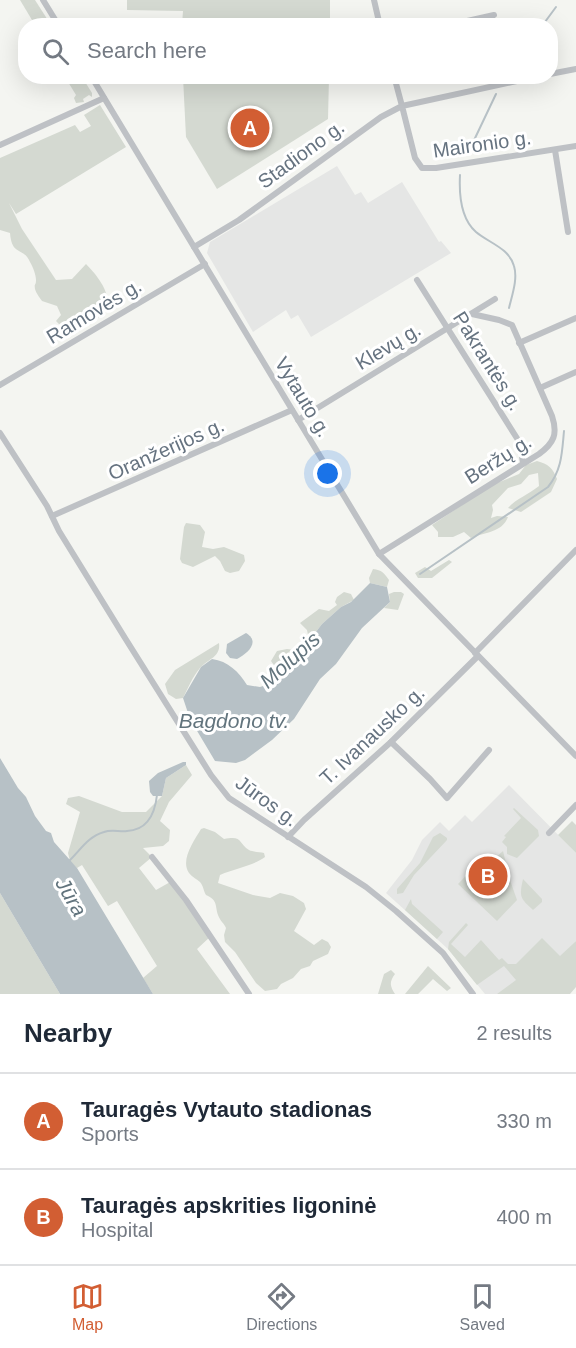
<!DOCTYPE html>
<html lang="en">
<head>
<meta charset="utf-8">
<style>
	body { margin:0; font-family:Helvetica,sans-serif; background:#f6f6f7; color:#1f2937 }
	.you { position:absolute; left:328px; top:474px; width:21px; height:21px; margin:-15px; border:4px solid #fff; border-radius:50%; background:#1a73e8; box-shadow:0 0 0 9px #1a73e833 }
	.badge { display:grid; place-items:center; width:39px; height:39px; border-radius:50%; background:#d25e33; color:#fff; font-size:20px; font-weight:700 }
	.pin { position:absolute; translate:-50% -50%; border:3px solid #fff; box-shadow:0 2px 6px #0006 }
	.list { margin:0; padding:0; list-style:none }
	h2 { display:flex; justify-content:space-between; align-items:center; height:78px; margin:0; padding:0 24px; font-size:26px }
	h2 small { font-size:20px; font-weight:400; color:#747a83 }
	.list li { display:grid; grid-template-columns:39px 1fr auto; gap:18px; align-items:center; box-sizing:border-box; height:96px; padding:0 24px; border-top:2px solid #e0e1e3 }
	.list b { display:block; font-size:22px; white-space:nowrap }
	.list p { margin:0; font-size:20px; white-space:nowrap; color:#747a83 }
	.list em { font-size:20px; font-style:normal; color:#747a83 }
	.icon { flex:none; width:33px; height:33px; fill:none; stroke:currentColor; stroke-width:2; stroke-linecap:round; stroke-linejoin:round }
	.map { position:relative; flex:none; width:576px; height:994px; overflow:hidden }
	.search { position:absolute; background:#fff; box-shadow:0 6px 24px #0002; left:18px; right:18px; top:18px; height:66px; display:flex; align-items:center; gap:15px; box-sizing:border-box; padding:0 21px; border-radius:24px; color:#747a83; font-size:22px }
	.sheet { height:270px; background:#fff }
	nav { display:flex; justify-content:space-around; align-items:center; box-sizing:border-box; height:84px; border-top:2px solid #e0e1e3; background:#fff; font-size:16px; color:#747a83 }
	nav a { display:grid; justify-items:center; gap:3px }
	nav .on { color:#d25e33 }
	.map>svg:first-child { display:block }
	.built { fill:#e5e6e5 }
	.green { fill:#d4d9d1 }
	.water { fill:#b7c1c6 }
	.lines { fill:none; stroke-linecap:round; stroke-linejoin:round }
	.stream { stroke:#b7c1c6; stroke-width:2 }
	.street { stroke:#bec1c5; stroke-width:6 }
	.labels { text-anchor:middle; stroke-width:6; stroke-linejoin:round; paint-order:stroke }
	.street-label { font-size:20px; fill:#667380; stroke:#fff }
	.water-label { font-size:21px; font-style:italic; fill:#62747d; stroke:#fff }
</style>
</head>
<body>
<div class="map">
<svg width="576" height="994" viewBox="0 0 576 994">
	<rect width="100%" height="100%" fill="#f4f5f1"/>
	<!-- built -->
	<g class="built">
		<path d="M337,166l18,29 6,-3 7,11 34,-21 37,60 2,-1 10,12 -140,84 -13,-22 -7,4 -5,-9 -33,22 -46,-79 3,-11z"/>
		<path d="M509,785l67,68v88l-31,32 -38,21h-22l-37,-45 -62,-56 26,-33 10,-20 18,-18 9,9 16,-16 7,7z"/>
	</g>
	<!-- green -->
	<g class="green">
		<path d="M20,0h15l16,25h-16z"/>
		<path d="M127,0h203v25h-148l1,-14 -56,-1z"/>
		<path d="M65,77h17l10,16v4l-3,-2 -6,4 1,3 -8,1 -2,-5 2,-3z"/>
		<path d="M183,77h146l-1,42 -111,70 -31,-52z"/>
		<path d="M100,105l26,42 -110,67 -7,-11 13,26 34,51 16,-1 14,-15c9,9 23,26 21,38 -1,6 -4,8 -4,14l-20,6 -7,8 -6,1 -5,-1 -9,-9 5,-6 -4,-9 -15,-5c-2,-3 -6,-8 -7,-12 -1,-6 1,-3 1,-9 0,-5 -3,-13 -6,-18 -7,-16 -18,-5 -20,-29l-10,-3v-72l75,-33 5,7 11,-6 -7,-11z"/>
		<path d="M537,461c11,3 16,7 20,18l-6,13 -30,20 -13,-4c9,-10 20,-13 31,-22l-1,-13 -9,2 -8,9 -13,4 -16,17 1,5 -2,8 6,-2 11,1c-6,16 -24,15 -37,21l-7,-6 -11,5h-15v-5l-6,-7 60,-40 27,-11 7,-9z"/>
		<path d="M186,523l14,2 5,7 -3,15 11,2 11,-2 20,8 1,6 -6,10 -9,2 -5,-2 -5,-10 -5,-5 -22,11 -11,-4 -2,-4 4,-32z"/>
		<path d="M449,560l3,2 -20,16h-14l-3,-5 10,-6 6,4z"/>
		<path d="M373,569c9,1 11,4 16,11l-2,7 -17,-4 -1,-5z"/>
		<path d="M344,592l7,2 3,6 -13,7 -19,17 -20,26 -26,18 -5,-7 6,-10 10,-2 8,1 13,-15 -1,-5 -7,-7 19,-14 10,2 8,-6 -2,-3 2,-5z"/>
		<path d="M394,592h7l3,2 -6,16 -14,-2 6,-6 -1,-8z"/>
		<path d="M219,643c2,14 -11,16 -19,25 -7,8 -12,20 -17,30l-7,1 -8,-5 -3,-10 10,-14z"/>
		<path d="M186,765l6,10 -23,27 -9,19 10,9 -1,11 -6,5 -20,2 9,9 -13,11 17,22 16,-9 39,55 -14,13 33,45h-77l-10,-16 14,-12 -40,-65 -9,5 -26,-41 -5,3 -7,-7 -2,-8 12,-41 -14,-8 2,-6 11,-2 43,16h24l16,-16 4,-18z"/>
		<path d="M514,808l24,22 1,6 -22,22 -10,-4v-7l-5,-5 4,-5 -2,-1 17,-18 -8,-9z"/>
		<path d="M572,821l4,4v28l-18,-18z"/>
		<path d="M204,828l11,4 9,7c19,-4 14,4 25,11 4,2 11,2 15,3l1,4c-12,9 -29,11 -45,18l-2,8 35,12 17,3 10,-5 13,3 11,7 2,6 -12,22 20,14 8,-6 6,3 3,5 -3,7 -15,7 -3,5 -9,3 -8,9 -12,6 -4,5 -12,2 -9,-8 -21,-31 -10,-10 -1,-7 2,-7c-2,-5 -6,-7 -8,-13 -3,-9 0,-15 -12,-20 -3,-5 -2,-8 -6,-13 -3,-3 -8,-5 -11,-9 -9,-13 5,-32 12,-44z"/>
		<path d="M440,833l7,5v2l-33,35 -11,18 -6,1v-5l23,-26 13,-26z"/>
		<path d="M503,851l6,25 -16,-16z"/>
		<path d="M486,855l24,25 7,20 -20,21 -39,-37z"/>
		<path d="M523,879l19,20v3l-9,8c-13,-12 -14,-13 -10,-31z"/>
		<path d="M0,893l60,101h-60z"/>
		<path d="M411,899l1,5 31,28 -6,7 -32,-29z"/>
		<path d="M466,923l2,2 -17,19 14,13 16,-17 18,20 3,-2 6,6h8l26,-26 18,18 16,-15v46l-6,7h-73l19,-14 -12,-14 -27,19 -29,-36 1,-7z"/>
		<path d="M428,966l23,22 -4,3 -14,-12 -15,15h-13z"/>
		<path d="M391,970l4,4c-6,8 -5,12 0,20h-17l6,-20z"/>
	</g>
	<!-- water -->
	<g class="water">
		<path d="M370,583l17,4 3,15 -28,26 -26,36 -16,15 -26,40 -22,21 -27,20 -9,3 -21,-2 -25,-42 -7,-21 18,-31 11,-8c16,2 27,13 35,26l13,2 6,-2 9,-14 27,-21 20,-26 19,-17 10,-5z"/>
		<path d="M246,633c15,9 1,21 -9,26l-7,-1 -4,-5 1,-9z"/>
		<path d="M0,758l18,30 8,9 9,19 11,15 5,2 3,9 23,26 76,126h-93l-60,-101z"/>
		<path d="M183,762h3v3l-20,13 -4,18h-9l-3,-4 -1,-11 9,-8z"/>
	</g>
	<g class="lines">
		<!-- stream -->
		<g class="stream">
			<path d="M542,26l14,-19"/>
			<path d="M505,78l1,-2"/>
			<path d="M467,155l29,-61"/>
			<path d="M460,175c-1,19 1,44 16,57 13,11 33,16 38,34 4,13 -2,29 -5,42"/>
			<path d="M420,574l128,-87c14,-17 14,-35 16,-56"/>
			<path d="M68,862c12,-11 19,-25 36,-30 7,-3 16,0 23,-1 21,-1 28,-18 30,-36"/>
		</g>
		<!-- street -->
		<g class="street">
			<path d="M43,0l16,26"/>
			<path d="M374,0l6,26"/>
			<path d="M445,26l49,-11"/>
			<path d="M550,74l26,-5"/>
			<path d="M91,76l288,478 197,202"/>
			<path d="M540,76l-138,30 13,52 7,10h14l140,-22"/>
			<path d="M0,145l104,-47"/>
			<path d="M555,150l13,82"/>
			<path d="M194,247l45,-27 142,-103 21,-11 -8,-30"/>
			<path d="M417,280l103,163 3,20"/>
			<path d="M519,343l57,-25"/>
			<path d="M0,385l205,-121"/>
			<path d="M540,388l36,-16"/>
			<path d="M298,420l197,-121"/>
			<path d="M0,433l47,73 12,25 66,107 86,137 18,23 137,89 30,24 47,42 30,41"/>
			<path d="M52,516l240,-106"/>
			<path d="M379,554l160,-100c15,-11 19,-20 13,-38l-40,-91 -13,-5 -27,-6"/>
			<path d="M475,653l101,-103"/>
			<path d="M391,742l39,37 17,19 42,-48"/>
			<path d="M549,833l27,-28"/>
			<path d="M288,837l16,-17 87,-78 87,-86"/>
			<path d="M152,857l34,43 63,94"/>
		</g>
	</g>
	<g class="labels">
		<!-- street labels -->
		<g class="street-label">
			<text transform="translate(482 144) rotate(-8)" y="7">Maironio g.</text>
			<text transform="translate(301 154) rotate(-36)" y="7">Stadiono g.</text>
			<text transform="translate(94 311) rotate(-31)" y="7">Ramovės g.</text>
			<text transform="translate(388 346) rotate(-31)" y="7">Klevų g.</text>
			<text transform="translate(488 361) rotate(58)" y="7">Pakrantės g.</text>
			<text transform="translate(303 397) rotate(59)" y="7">Vytauto g.</text>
			<text transform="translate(166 449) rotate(-24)" y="7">Oranžerijos g.</text>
			<text transform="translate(498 459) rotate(-32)" y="7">Beržų g.</text>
			<text transform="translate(372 735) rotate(-43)" y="7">T. Ivanausko g.</text>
			<text transform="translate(267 801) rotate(36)" y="7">Jūros g.</text>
		</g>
		<!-- water labels -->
		<g class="water-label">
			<text transform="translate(290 660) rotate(-42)" y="7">Molupis</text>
			<text x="234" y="728">Bagdono tv.</text>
			<text transform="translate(71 897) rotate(60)" y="7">Jūra</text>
		</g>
	</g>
</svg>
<div class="you"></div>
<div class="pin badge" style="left:250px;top:128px">A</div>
<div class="pin badge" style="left:488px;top:876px">B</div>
<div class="search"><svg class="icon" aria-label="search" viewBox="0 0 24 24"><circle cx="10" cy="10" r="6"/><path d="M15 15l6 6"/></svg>Search here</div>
</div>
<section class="sheet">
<h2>Nearby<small>2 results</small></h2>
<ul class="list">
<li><span class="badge">A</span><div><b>Tauragės Vytauto stadionas</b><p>Sports</p></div><em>330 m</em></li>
<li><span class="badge">B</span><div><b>Tauragės apskrities ligoninė</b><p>Hospital</p></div><em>400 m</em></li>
</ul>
</section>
<nav>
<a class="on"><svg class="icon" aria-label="map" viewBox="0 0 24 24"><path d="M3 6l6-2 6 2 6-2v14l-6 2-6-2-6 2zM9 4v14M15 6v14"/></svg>Map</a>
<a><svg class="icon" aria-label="directions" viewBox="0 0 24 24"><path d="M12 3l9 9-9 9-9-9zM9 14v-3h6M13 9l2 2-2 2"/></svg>Directions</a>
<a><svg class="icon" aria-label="saved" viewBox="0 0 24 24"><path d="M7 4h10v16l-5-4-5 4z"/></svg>Saved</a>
</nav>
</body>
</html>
